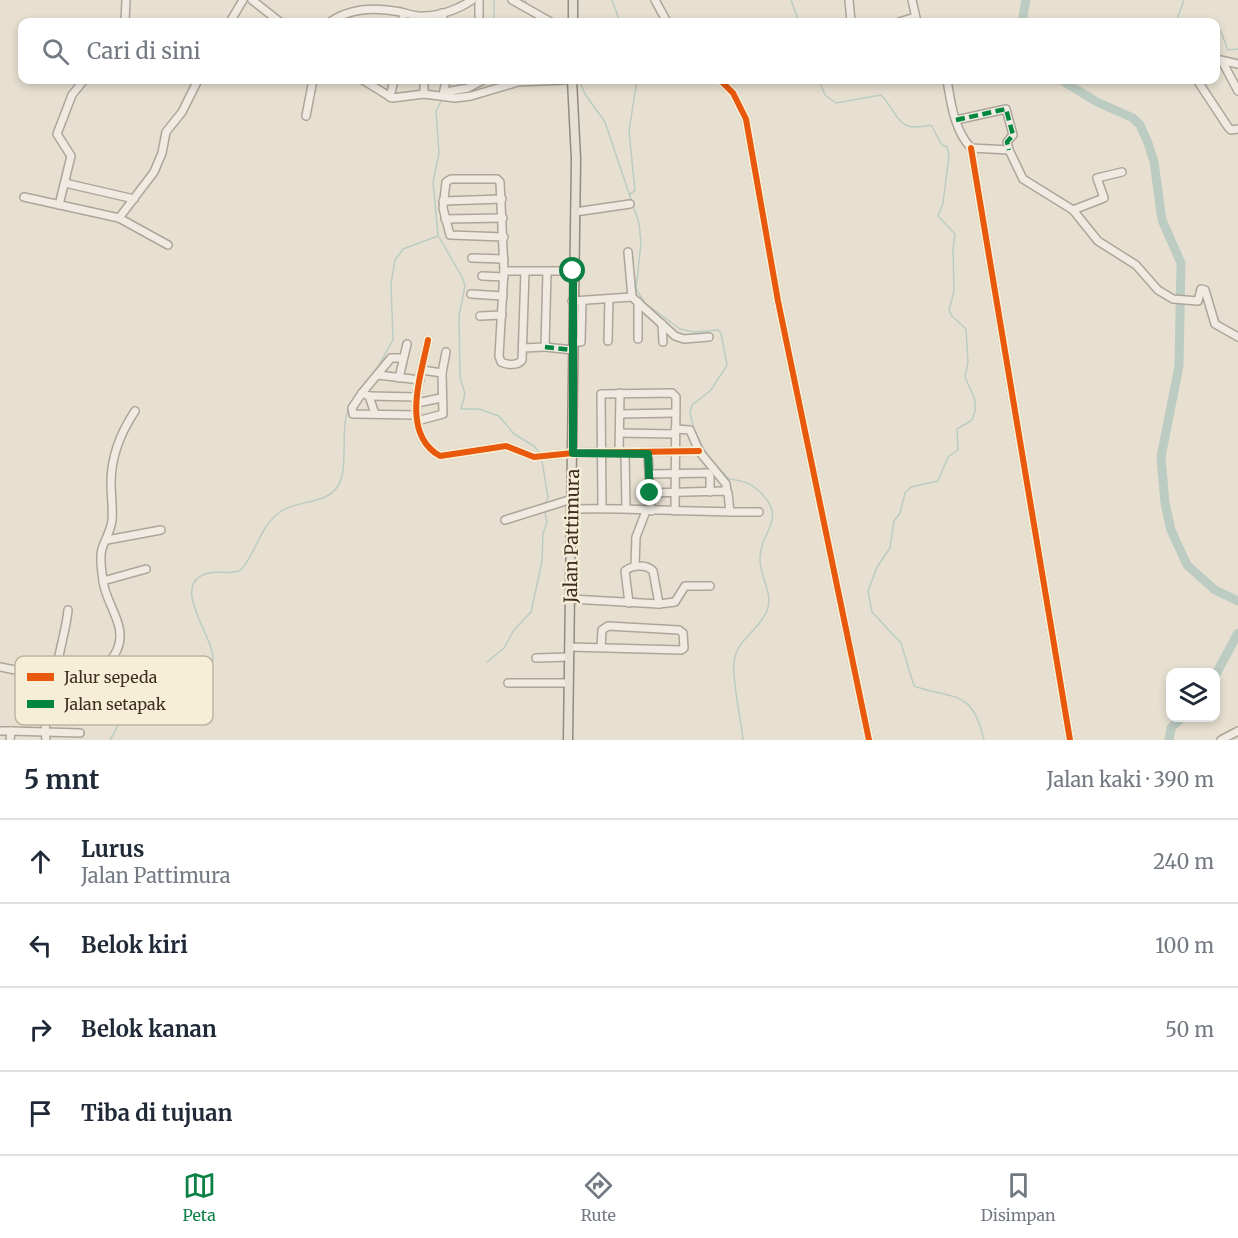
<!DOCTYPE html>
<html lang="id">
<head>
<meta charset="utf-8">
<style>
	body { margin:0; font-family:Merriweather,serif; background:#f2f2f3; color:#1f2937 }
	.controls { position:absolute; right:18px; bottom:18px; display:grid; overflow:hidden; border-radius:12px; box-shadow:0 3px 9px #0003 }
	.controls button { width:54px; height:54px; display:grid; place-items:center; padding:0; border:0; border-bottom:2px solid #e0e1e3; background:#fff; color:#1f2937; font:30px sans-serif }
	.stop { position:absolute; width:18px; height:18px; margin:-14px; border:4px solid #0b8043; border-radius:50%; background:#fff }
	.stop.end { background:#0b8043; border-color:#fff; box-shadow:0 2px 6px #0008 }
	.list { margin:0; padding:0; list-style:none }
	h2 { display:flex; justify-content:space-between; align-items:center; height:78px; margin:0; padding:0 24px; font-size:26px }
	h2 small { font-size:20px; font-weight:400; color:#747a83 }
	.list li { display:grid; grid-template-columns:39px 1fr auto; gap:18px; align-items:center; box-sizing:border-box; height:84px; padding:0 24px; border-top:2px solid #e0e1e3 }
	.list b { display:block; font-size:22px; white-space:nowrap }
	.list p { margin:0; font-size:20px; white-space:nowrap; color:#747a83 }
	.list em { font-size:20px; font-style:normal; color:#747a83 }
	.icon { flex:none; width:33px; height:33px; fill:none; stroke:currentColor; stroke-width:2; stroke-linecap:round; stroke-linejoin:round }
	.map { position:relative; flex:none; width:1238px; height:740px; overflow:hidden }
	.search { position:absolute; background:#fff; box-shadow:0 3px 9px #0003; left:18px; right:18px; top:18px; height:66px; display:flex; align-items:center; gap:15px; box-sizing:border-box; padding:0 21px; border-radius:12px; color:#747a83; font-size:22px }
	.sheet { height:414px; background:#fff }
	nav { display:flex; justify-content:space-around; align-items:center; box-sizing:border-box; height:84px; border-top:2px solid #e0e1e3; background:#fff; font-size:16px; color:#747a83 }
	nav a { display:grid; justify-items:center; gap:3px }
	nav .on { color:#0b8043 }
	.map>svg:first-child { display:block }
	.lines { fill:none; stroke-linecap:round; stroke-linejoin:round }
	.stream { stroke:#bcccc2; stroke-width:1.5 }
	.river { stroke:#bcccc2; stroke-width:9 }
	.minor-casing { stroke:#ada599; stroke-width:10 }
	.major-casing { stroke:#928b80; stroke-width:11 }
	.minor { stroke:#efebe3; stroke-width:7 }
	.major { stroke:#e6e1d4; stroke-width:8 }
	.quiet { stroke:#00873e; stroke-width:4.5; stroke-dasharray:9 4.5; stroke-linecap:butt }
	.cycleway-casing { stroke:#f7eed8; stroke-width:10 }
	.cycleway { stroke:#e8590c; stroke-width:6 }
	.route { stroke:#0b8043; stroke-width:8 }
	.labels { text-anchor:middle; stroke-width:4.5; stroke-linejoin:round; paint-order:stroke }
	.street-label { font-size:18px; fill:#3d2e20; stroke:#f7eed8 }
	.key { fill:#f7eed8; stroke:#bfb4a1; stroke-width:1.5 }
	.key-label { font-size:16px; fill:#3d2e20 }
</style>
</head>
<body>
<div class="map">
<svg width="1238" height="740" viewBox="0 0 1238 740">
	<rect width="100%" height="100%" fill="#e7e0d1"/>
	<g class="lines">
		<!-- stream -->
		<g class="stream">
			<path d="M494,0v22"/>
			<path d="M525,0l2,5"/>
			<path d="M612,0l8,22"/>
			<path d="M791,0l8,22"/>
			<path d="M1176,22l8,-22"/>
			<path d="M1216,30l5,2 7,18 10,-1"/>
			<path d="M579,80l6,14 20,28 34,101 2,20 -5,46 9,14 35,26 14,3 24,-2 3,3 6,32 -16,25 -19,15 -2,8 4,16 13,26"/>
			<path d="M819,80l6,15 11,8 45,-8c20,21 14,38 50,30l11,20 5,2 2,8 -6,48 -5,13 17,18 -2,15 1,42 -5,19 3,6 14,13 2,33 -3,15 10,23v11l-3,9 -15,9 1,21 -10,7 -10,24 -27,6 -6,6 -5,20 -6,8 -4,27 -13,19 -9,24 4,21 29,31 13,43c40,14 58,2 70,54"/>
			<path d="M630,194l5,-3 -6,-60 8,-51"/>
			<path d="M439,237l23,40 3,9 -6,30 1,61 5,17 -4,15h18l20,7 15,18 20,12 5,6"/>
			<path d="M374,374l19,-34 -2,-56 4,-24 8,-11 35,-13 -5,-54 6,-29 -3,-42 6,-12"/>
			<path d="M542,460l6,38 -3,6"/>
			<path d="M714,463l15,16c15,2 22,4 32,14 27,27 -2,39 -1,67 0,19 15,34 6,53 -10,20 -29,26 -32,49 -2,19 7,57 9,78"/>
			<path d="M487,662l17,-14 10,-18 17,-18 11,-51 1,-27 4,-12 -2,-10"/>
			<path d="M110,740c13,-20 19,-49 40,-63 15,-10 53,-4 63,-16 2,-24 -43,-74 -8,-87 12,-5 24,2 36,-4 15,-17 19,-44 39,-58 16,-12 46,-7 58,-26 12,-19 0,-62 13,-82"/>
		</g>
		<!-- river -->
		<g class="river">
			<path d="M1022,22l4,-22"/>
			<path d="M1061,80l36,22 36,16 7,7 8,18 6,19 8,58 19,43 -2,103 -18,91 4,46 6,27 16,35 28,25 23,11"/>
			<path d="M1216,674l22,-41"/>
			<path d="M1169,740l2,-12 10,-10"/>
		</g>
		<!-- minor casing -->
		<g class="minor-casing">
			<g id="minor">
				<path d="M252,0l28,22"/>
				<path d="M479,0v22"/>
				<path d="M512,0l39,22"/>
				<path d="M655,0l12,22"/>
				<path d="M849,0l2,22"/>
				<path d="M912,0l5,22"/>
				<path d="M442,13l2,9"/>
				<path d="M125,22l1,-22"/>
				<path d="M230,22l13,-22"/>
				<path d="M330,22c21,-15 46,-15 71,-10 7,2 16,5 23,4 16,0 35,-7 48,-16"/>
				<path d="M402,22l2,-9"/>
				<path d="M899,22l16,-5"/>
				<path d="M1216,59l22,5"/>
				<path d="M1222,61l16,30"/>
				<path d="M363,80l29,18 32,-4 31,4 16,-2 47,-14 46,-2"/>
				<path d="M424,80v14"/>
				<path d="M720,80l13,13 13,26 32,182 91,439"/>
				<path d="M947,80c4,23 7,50 24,68l38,2 14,29 50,31 25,31 38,24 22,25 15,9 25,2 3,-12 4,1 10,34 23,13"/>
				<path d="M1197,80l31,47 3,3 7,-1"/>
				<path d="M445,92l23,-4 15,-8"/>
				<path d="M443,95l3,-15"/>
				<path d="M390,97l4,-17"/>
				<path d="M306,116l7,-36"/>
				<path d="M956,120l50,-11 7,26 -6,7 2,8"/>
				<path d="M971,148l99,592"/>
				<path d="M65,183l69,16"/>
				<path d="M24,197l95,21 49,27"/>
				<path d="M443,201l59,-2"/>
				<path d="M59,205l12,-49 -14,-22 15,-39 12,-15"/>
				<path d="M1073,210l31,-12 -7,-20 25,-6"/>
				<path d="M575,212l55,-8"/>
				<path d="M119,218l35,-46 8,-19 4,-21 16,-20 16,-32"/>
				<path d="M445,219l58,-1"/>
				<path d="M504,237l-54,-2 -7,-27 3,-26 5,-3h46l3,3 4,89h69"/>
				<path d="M628,252l4,45"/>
				<path d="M472,258l32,1"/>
				<path d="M504,271l-5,85 2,6c5,3 17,4 21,-2l3,-88"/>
				<path d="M482,276l22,1"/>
				<path d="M471,294l32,2"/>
				<path d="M572,301l60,-4 43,39 9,3 25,-2"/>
				<path d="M480,316l22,-1"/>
				<path d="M662,324l1,18"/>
				<path d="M638,339v-37"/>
				<path d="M428,340c-7,36 -28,93 12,116l66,-10 28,11 39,-4 126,-2"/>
				<path d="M608,341l1,-41"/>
				<path d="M573,342h8l1,-41"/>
				<path d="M545,347l28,3"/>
				<path d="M523,348l22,-1 2,-75"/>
				<path d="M442,373l4,-21"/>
				<path d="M378,375l42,5"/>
				<path d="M399,378l8,-34"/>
				<path d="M362,393l-10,15 1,6 64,1"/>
				<path d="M369,396l48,1"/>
				<path d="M417,403l24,-5"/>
				<path d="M375,414l-6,-18 -7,-3 29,-35h12"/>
				<path d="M620,414l55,-1"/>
				<path d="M417,421l26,-7 -1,-41 -20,-3"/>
				<path d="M675,429l15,1 9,21 27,33 1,8"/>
				<path d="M620,433l55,1"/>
				<path d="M619,453l1,-60"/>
				<path d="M625,454l1,54"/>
				<path d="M648,454l3,57"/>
				<path d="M649,474l59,-1 2,3v16"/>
				<path d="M650,493l74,-2 4,2 2,19"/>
				<path d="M602,508l-1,-114 71,-1 4,4 -1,114"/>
				<path d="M572,509c62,-2 124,4 187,3"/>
				<path d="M505,520l67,-21"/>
				<path d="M107,540l54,-10"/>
				<path d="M635,566l1,-29 10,-26"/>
				<path d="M103,581l43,-12"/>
				<path d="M571,599l88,5 16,-2 10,-16h25"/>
				<path d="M629,603l-4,-32c7,-6 21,-7 28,0l6,33"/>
				<path d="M569,647l112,3 3,-2 -1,-15 -4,-3 -71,-4 -6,4 -1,18"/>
				<path d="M536,658l33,-1"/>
				<path d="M0,667l74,15"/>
				<path d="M508,683h61"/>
				<path d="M59,695c-9,-22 7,-59 9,-85"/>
				<path d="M0,731h11l-1,9"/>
				<path d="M11,731l69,2"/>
				<path d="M46,740c-8,-64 54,-51 71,-90 11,-24 -11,-45 -14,-69 -1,-10 -4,-22 -1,-32 3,-10 9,-18 10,-29 1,-13 -1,-25 -1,-37 0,-26 10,-51 24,-72"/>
				<path d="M1221,740l17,-9"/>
			</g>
		</g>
		<!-- major casing -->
		<g class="major-casing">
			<g id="major">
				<path d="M573,22v-22"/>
				<path d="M568,740l8,-581 -4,-79"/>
			</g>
		</g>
		<!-- minor -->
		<use href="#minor" class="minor"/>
		<!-- major -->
		<use href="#major" class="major"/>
		<!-- quiet -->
		<g class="quiet">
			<path d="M956,120l50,-11 7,26 -6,7 2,8"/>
			<path d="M545,347l28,3"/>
		</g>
		<!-- cycleway casing -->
		<g class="cycleway-casing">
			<g id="cycleway">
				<path d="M720,80l13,13 13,26 32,182 91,439"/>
				<path d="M971,148l99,592"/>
				<path d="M428,340c-7,36 -28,93 12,116l66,-10 28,11 39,-4 126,-2"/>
			</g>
		</g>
		<!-- cycleway -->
		<use href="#cycleway" class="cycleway"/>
	</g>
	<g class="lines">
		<!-- route -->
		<path class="route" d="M573,271v182l75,1 2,39"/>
	</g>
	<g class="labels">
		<!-- street labels -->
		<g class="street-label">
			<text transform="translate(572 536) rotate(-89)" y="6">Jalan Pattimura</text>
		</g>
	</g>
	<!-- legend -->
	<rect x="15" y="656" width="198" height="69" rx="9" class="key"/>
	<rect x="27" y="673" width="27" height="8" fill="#e8590c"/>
	<rect x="27" y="700" width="27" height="8" fill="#00873e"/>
	<g class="key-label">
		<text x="64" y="683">Jalur sepeda</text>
		<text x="64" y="710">Jalan setapak</text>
	</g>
</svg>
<div class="controls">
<button><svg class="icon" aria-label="layers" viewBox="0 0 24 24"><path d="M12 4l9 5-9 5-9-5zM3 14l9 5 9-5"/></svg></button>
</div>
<div class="stop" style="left:573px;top:271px"></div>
<div class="stop end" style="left:650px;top:493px"></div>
<div class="search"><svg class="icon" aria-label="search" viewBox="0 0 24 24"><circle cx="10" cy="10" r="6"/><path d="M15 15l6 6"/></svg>Cari di sini</div>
</div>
<section class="sheet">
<h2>5 mnt<small>Jalan kaki · 390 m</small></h2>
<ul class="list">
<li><svg class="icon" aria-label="ahead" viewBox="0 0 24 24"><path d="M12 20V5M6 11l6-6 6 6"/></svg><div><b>Lurus</b><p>Jalan Pattimura</p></div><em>240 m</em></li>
<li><svg class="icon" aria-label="left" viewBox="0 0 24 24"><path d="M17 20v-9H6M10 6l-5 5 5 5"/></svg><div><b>Belok kiri</b></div><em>100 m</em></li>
<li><svg class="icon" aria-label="right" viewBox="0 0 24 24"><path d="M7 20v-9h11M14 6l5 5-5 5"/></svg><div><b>Belok kanan</b></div><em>50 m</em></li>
<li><svg class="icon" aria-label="arrive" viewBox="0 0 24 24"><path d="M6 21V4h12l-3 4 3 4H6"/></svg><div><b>Tiba di tujuan</b></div></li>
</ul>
</section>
<nav>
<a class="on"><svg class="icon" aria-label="map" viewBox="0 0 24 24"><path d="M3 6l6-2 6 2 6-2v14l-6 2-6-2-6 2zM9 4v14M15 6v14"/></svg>Peta</a>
<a><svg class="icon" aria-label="directions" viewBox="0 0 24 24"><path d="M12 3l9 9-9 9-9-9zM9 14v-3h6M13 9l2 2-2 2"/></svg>Rute</a>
<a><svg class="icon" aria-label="saved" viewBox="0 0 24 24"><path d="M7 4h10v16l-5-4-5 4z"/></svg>Disimpan</a>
</nav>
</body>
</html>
